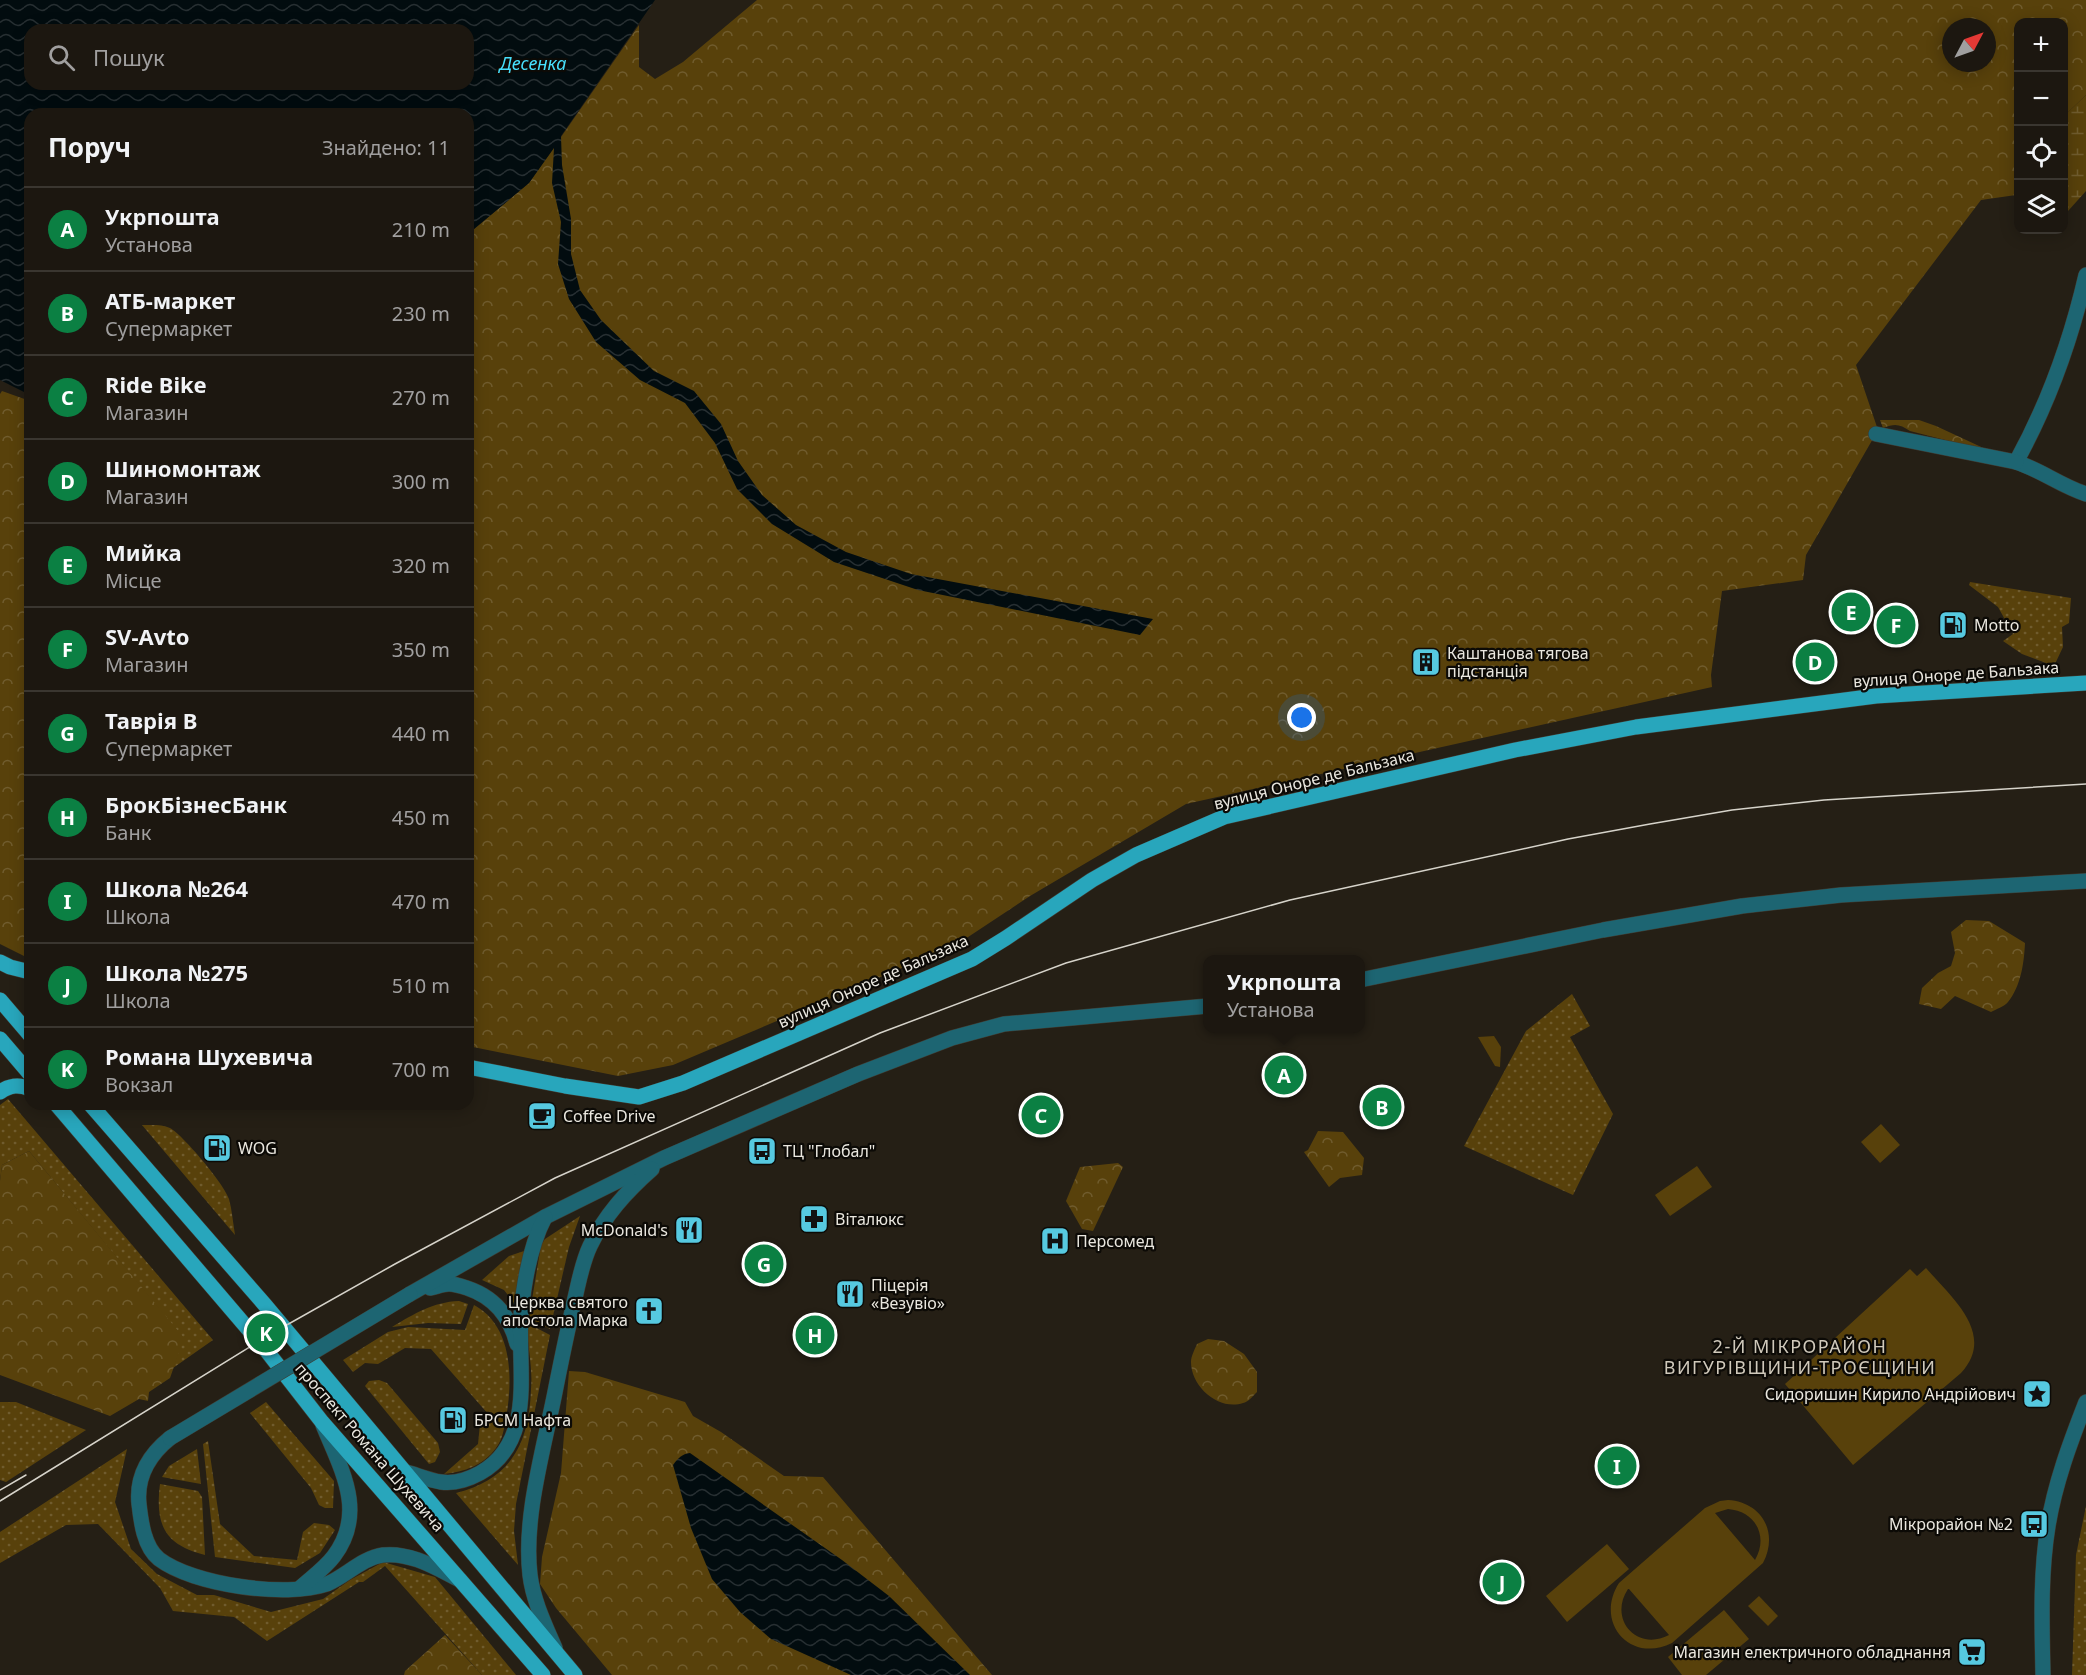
<!DOCTYPE html>
<html lang="uk">
<head>
<meta charset="utf-8">
<style>
	body { margin:0; font-family:"Noto Sans",sans-serif; background:#252019; color:#f1f3f6 }
	.controls { position:absolute; right:18px; top:18px; display:grid; overflow:hidden; border-radius:12px; box-shadow:0 3px 15px #0003 }
	.controls button { width:54px; height:54px; display:grid; place-items:center; padding:0; border:0; border-bottom:2px solid #3a3630; background:#1c1710; color:#f1f3f6; font:30px sans-serif }
	.compass { position:absolute; left:1942px; top:18px; width:54px; height:54px; border-radius:50%; background:#1c1710; box-shadow:0 3px 15px #0003; rotate:49deg }
	.you { position:absolute; left:1302px; top:718px; width:21px; height:21px; margin:-15px; border:4px solid #fff; border-radius:50%; background:#1a73e8; box-shadow:0 0 0 9px #1a73e833 }
	.badge { display:grid; place-items:center; width:39px; height:39px; border-radius:50%; background:#0b8043; color:#fff; font-size:20px; font-weight:700 }
	.pin { position:absolute; translate:-50% -50%; border:3px solid #fff; box-shadow:0 2px 6px #0006 }
	.popup { position:absolute; left:1203px; top:955px; width:162px; height:78px; box-sizing:border-box; display:grid; place-content:center; border-radius:12px; background:#1c1710; filter:drop-shadow(0 2px 4px #0005); font-size:20px; white-space:nowrap; color:#a09f9f }
	.popup b { font-size:22px; color:#f1f3f6 }
	.popup::after { content:''; position:absolute; left:50%; top:100%; margin-left:-12px; border:12px solid transparent; border-top-color:#1c1710 }
	.list { margin:0; padding:0; list-style:none }
	h2 { display:flex; justify-content:space-between; align-items:center; height:78px; margin:0; padding:0 24px; font-size:26px }
	h2 small { font-size:20px; font-weight:400; color:#a09f9f }
	.list li { display:grid; grid-template-columns:39px 1fr auto; gap:18px; align-items:center; box-sizing:border-box; height:84px; padding:0 24px; border-top:2px solid #3a3630 }
	.list b { display:block; font-size:22px; white-space:nowrap }
	.list p { margin:0; font-size:20px; white-space:nowrap; color:#a09f9f }
	.list em { font-size:20px; font-style:normal; color:#a09f9f }
	.icon { flex:none; width:33px; height:33px; fill:none; stroke:currentColor; stroke-width:2; stroke-linecap:round; stroke-linejoin:round }
	.map { position:relative; flex:none; width:2086px; height:1675px; overflow:hidden }
	.search { position:absolute; background:#1c1710; box-shadow:0 3px 15px #0003; left:24px; top:24px; width:450px; height:66px; display:flex; align-items:center; gap:15px; box-sizing:border-box; padding:0 21px; border-radius:18px; color:#a09f9f; font-size:22px }
	.panel { position:absolute; background:#1c1710; box-shadow:0 3px 15px #0003; left:24px; top:108px; width:450px; height:1002px; border-radius:18px }
	.map>svg:first-child { display:block }
	.grass { fill:url(#grass-dots) }
	.forest { fill:url(#forest-crowns); fill-rule:evenodd }
	.wetland { fill:url(#wetland-marsh) }
	.pitch { fill:#58410b; fill-rule:evenodd }
	.water { fill:url(#water-waves); fill-rule:evenodd }
	.lines { fill:none; stroke-linecap:round; stroke-linejoin:round }
	.minor-casing { stroke:#413b31; stroke-width:16 }
	.major-casing { stroke:#413b31; stroke-width:16 }
	.minor { stroke:#1d6572; stroke-width:15 }
	.major { stroke:#28a6bc; stroke-width:15 }
	.tram { stroke:#d6d3ca; stroke-width:1.5 }
	.minor-bridge-casing { stroke:#413b31; stroke-width:16; stroke-linecap:butt }
	.minor-bridge { stroke:#1d6572; stroke-width:15 }
	.labels { text-anchor:middle; stroke-width:4.5; stroke-linejoin:round; paint-order:stroke }
	.poi-label { font-size:16px; fill:#eae7df; stroke:#0c0a06; text-anchor:start }
	.street-label { font-size:16px; fill:#eae7df; stroke:#0c0a06 }
	.water-label { font-size:18px; font-style:italic; fill:#47dffb; stroke:#0c0a06 }
	.neighbourhood-label { font-size:18px; letter-spacing:1.5px; fill:#d0c9bb; stroke:#0c0a06 }
</style>
</head>
<body>
<div class="map">
<svg width="2086" height="1675" viewBox="0 0 2086 1675">
	<defs>
		<pattern id="grass-dots" width="8" height="8" patternUnits="userSpaceOnUse" patternTransform="scale(1.5)"><rect width="8" height="8" fill="#58410b"/><path d="M2 2h.1M6 6h.1" fill="none" stroke="#705c2e" stroke-width="1.8" stroke-linecap="round"/></pattern>
		<pattern id="forest-crowns" width="20" height="18" patternUnits="userSpaceOnUse" patternTransform="scale(1.5)"><rect width="20" height="18" fill="#58410b"/><path d="M2 6a3 3 0 1 1 6 0M12 15a3 3 0 1 1 6 0" fill="none" stroke="#705c2e"/></pattern>
		<pattern id="wetland-marsh" width="20" height="14" patternUnits="userSpaceOnUse" patternTransform="scale(1.5)"><rect width="20" height="14" fill="#58410b"/><path d="M1 5h8M5 5V1M11 12h8M15 12V8" fill="none" stroke="#705c2e"/></pattern>
		<pattern id="water-waves" width="16" height="10" patternUnits="userSpaceOnUse" patternTransform="scale(1.5)"><rect width="16" height="10" fill="#020c0f"/><path d="M0 5q4-4 8 0t8 0" fill="none" stroke="#272f32"/></pattern>
	</defs>
	<rect width="100%" height="100%" fill="#251f15"/>
	<!-- grass -->
	<g class="grass">
		<path d="M1970,582l101,16 -2,25 -7,4 1,20 -9,19 -32,-12 -19,-13 10,-7 -15,-27 -29,-22z"/>
		<path d="M1572,994l18,32 -20,11 43,77 -40,81 -109,-49 62,-115z"/>
		<path d="M8,1099l205,241 -40,28 10,-30 -154,-187 -27,14 -2,16v-76z"/>
		<path d="M142,1125c9,0 20,-1 28,3 12,6 55,57 59,71 3,11 4,24 6,36z"/>
		<path d="M580,1216l-11,31 -19,82 -21,-11 12,-73 4,-6z"/>
		<path d="M524,1251l-10,52 -10,-13 -22,-10 27,-24z"/>
		<path d="M459,1301l9,3 -7,20 -33,-1 -36,4c22,-13 41,-25 67,-26z"/>
		<path d="M474,1305c39,21 39,74 32,113 -2,10 -3,21 -10,30 -12,17 -32,24 -52,26l34,-30 2,-20 9,-9 -58,-66 -26,-1 -27,16 -13,-1 -12,9 -10,-12 45,-28 20,-5 57,3z"/>
		<path d="M527,1323l23,12 -34,169 -2,27 4,34 -62,-72c55,-14 73,-49 75,-104 2,-22 -4,-44 -4,-66z"/>
		<path d="M379,1380l8,3 51,60 2,9 -5,10 -6,2 -64,-78 4,-5z"/>
		<path d="M0,1402h16l70,28 -80,52 -6,-2z"/>
		<path d="M266,1402l68,79 -1,27h-8l-6,-3 -8,-17 -61,-75z"/>
		<path d="M208,1441l12,83 34,32 43,4 6,-28 11,-9 15,2 6,5 -15,23 -25,15 -80,-11 -12,-113z"/>
		<path d="M127,1449l-12,53 16,47 26,25 40,21h17l57,17 52,-13 27,-19 33,-18 52,15 81,98h-34l-97,-109 -22,16h-4l-92,59 -33,-24 -61,-6 -13,-23 -62,-64 -32,1 -66,38v-31z"/>
		<path d="M197,1449l4,35 -39,-7 7,-11z"/>
		<path d="M160,1484l38,7 4,6 3,58c-41,-10 -50,-31 -45,-71z"/>
		<path d="M2086,1506v169h-14l4,-120z"/>
	</g>
	<!-- forest -->
	<g class="forest">
		<path d="M757,0h1329v95l-22,21v-94h-46v165l-2,8 -35,5 -125,165 22,65 -72,125 -3,25 -81,11 -11,84 1,12 -526,117 -156,92 -74,49 -283,120 -55,11 -150,-30v-812l61,-51 110,-158v42l16,12 28,-17zM1951,27h36v36h-36z"/>
		<path d="M2,391l28,10v558l-30,-15v-550z"/>
		<path d="M1880,420h39l17,6 56,26 -82,-21c-10,-7 -15,-8 -27,-3z"/>
		<path d="M1966,920l23,1 36,22c-1,20 -4,43 -17,59 -4,5 -12,7 -17,10l-36,-16 -14,13 -22,-5 3,-16 16,-15 13,-7 4,-13 -4,-21z"/>
		<path d="M1318,1131l25,1 21,26 -2,17 -22,3 -11,9 -25,-35 4,-2z"/>
		<path d="M29,1151l155,187 -14,40 -21,14 -1,9 -9,-2 -29,17 -110,-41v-194l2,-16z"/>
		<path d="M1118,1163l5,4 -30,64 -11,-2 -16,-28 14,-34z"/>
		<path d="M1208,1339l16,2 20,13 13,18v20c-4,4 -9,10 -14,11 -24,8 -52,-16 -52,-41 0,-6 4,-13 6,-18z"/>
		<path d="M569,1371l16,1 100,30 8,14 28,16 63,44 39,1 169,198h-380l-56,-67 -16,-24 2,-27 19,-84z"/>
		<path d="M445,1635l37,40h-78l1,-4z"/>
	</g>
	<!-- wetland -->
	<path class="wetland" d="M2086,95v96l-18,20 -4,2v-97z"/>
	<!-- pitch -->
	<g class="pitch">
		<path d="M1494,1036l7,11 -1,20 -5,-1 -17,-29z"/>
		<path d="M1881,1124l19,21 -20,18 -19,-21z"/>
		<path d="M1697,1166l15,21 -42,29 -15,-21z"/>
		<path d="M1926,1268c25,29 71,66 35,105l-108,92 -68,-81 125,-115 7,7z"/>
		<path d="M1728,1500c34,2 51,33 35,63l-91,80c-42,21 -78,-21 -53,-60l86,-75 15,-7zM1728,1509c27,2 41,27 27,51l-40,-47zM1628,1589h1l40,46c-32,17 -61,-16 -41,-46z"/>
		<path d="M1607,1544l22,25 -62,53 -21,-26z"/>
		<path d="M1759,1596l19,20 -10,10 -20,-20z"/>
		<path d="M1724,1610l25,29 -43,36h-24l-14,-18z"/>
	</g>
	<!-- water -->
	<g class="water">
		<path d="M0,0h655l-94,136 1,29 9,54v35l9,36 21,30 53,51 40,20 27,33 17,37 24,34 34,30 50,27 65,22 242,45 -13,16 -222,-45 -84,-28 -62,-38 -35,-35 -22,-46 -30,-40 -45,-23 -44,-38 -27,-43 -11,-35 3,-42 -9,-39 2,-35 -25,35 -61,51v-120h-438v281l-30,-15zM30,30h438v54h-438z"/>
		<path d="M690,1453l152,107 47,36 81,79h-119l-80,-36 -31,-27 -28,-33 -21,-51 -18,-63c5,-7 9,-11 17,-12z"/>
	</g>
	<g class="lines">
		<!-- minor casing -->
		<g class="minor-casing">
			<g id="minor">
				<path d="M2086,275c-15,65 -38,129 -70,187 25,8 45,24 70,32"/>
				<path d="M1876,434l140,28"/>
				<path d="M1360,980l243,-50 139,-24 99,-11 245,-14"/>
				<path d="M430,1288c6,-1 13,-4 19,-4 5,0 12,2 18,4 27,9 43,28 50,56"/>
				<path d="M410,1294l135,-77 119,-59 194,-84 94,-36 52,-14 204,-18"/>
				<path d="M170,1438c-21,17 -34,38 -31,66 2,18 5,43 20,55 34,26 127,39 168,25 19,-8 35,-26 56,-29 28,-3 53,13 77,25"/>
				<path d="M406,1472c11,3 23,8 35,10 13,2 28,-3 39,-9 57,-32 37,-105 41,-159 3,-33 9,-68 24,-97"/>
				<path d="M300,1588c11,-10 25,-20 34,-32 33,-44 7,-87 -11,-131"/>
				<path d="M555,1648c-10,-23 -22,-48 -25,-73 -7,-59 15,-130 26,-188 6,-30 12,-59 19,-89 4,-17 7,-35 15,-52 15,-31 36,-54 62,-77"/>
				<path d="M2043,1675c-1,-49 -3,-100 5,-149 7,-43 22,-83 38,-124"/>
			</g>
		</g>
		<!-- major casing -->
		<g class="major-casing">
			<g id="major">
				<path d="M0,962l10,5 20,5"/>
				<path d="M0,1000l30,35"/>
				<path d="M0,1039l30,35"/>
				<path d="M468,1067l97,19 74,11 44,-14 289,-124 34,-21 86,-58 44,-25 88,-38 291,-67 121,-23 240,-31 210,-13"/>
				<path d="M0,1092c10,-7 19,-8 30,-3"/>
				<path d="M56,1104l210,246 56,72 221,253"/>
				<path d="M90,1104l175,201 310,370"/>
			</g>
		</g>
		<!-- minor -->
		<use href="#minor" class="minor"/>
		<!-- major -->
		<use href="#major" class="major"/>
		<!-- tram -->
		<g class="tram">
			<path d="M0,1490l26,-15"/>
			<path d="M0,1501l269,-166 126,-71 160,-86 325,-145 186,-70 224,-63 278,-61 82,-15 82,-14 92,-10 262,-16"/>
		</g>
		<!-- minor-bridge casing -->
		<g class="minor-bridge-casing">
			<path id="minor-bridge" d="M170,1438l240,-144"/>
		</g>
		<!-- minor-bridge -->
		<use href="#minor-bridge" class="minor-bridge"/>
	</g>
	<!-- icons -->
	<defs>
		<g id="fuel-square" transform="scale(1.5)"><rect x="-9" y="-9" width="18" height="18" rx="4" fill="#56c9e0" stroke="#0c0a06"/><path d="M-5.5-6h7V0h2V4h1.3V-2.5L3-4.5l.8-.8L6-3V5H2.5V1h-1V6h-7ZM-4.2-4.7v3.2H.2V-4.7Z" fill="#111"/></g>
		<g id="building-square" transform="scale(1.5)"><rect x="-9" y="-9" width="18" height="18" rx="4" fill="#56c9e0" stroke="#0c0a06"/><path d="M-4-6H4V6H1V3H-1V6H-4ZM-2.5-4.3h1.7v1.8h-1.7ZM.8-4.3h1.7v1.8H.8ZM-2.5-1h1.7V.8h-1.7ZM.8-1h1.7V.8H.8Z" fill="#111"/></g>
		<g id="cafe-square" transform="scale(1.5)"><rect x="-9" y="-9" width="18" height="18" rx="4" fill="#56c9e0" stroke="#0c0a06"/><path d="M-5.5-4.5H6V0H3Q3 3.5 0 3.5H-2.5Q-5.5 3.5-5.5 0ZM3-3.2v2h1.7v-2ZM-6 4.5H4V6H-6Z" fill="#111"/></g>
		<g id="bus-square" transform="scale(1.5)"><rect x="-9" y="-9" width="18" height="18" rx="4" fill="#56c9e0" stroke="#0c0a06"/><path d="M-5-6H5V4H4V6H2V4H-2V6H-4V4H-5ZM-3.5-4V0h7V-4ZM-3.5 1.2v1.5H-2V1.2ZM2 1.2v1.5H3.5V1.2Z" fill="#111"/></g>
		<g id="pharmacy-square" transform="scale(1.5)"><rect x="-9" y="-9" width="18" height="18" rx="4" fill="#56c9e0" stroke="#0c0a06"/><path d="M-2-6h4v4h4v4h-4v4h-4v-4h-4v-4h4Z" fill="#111"/></g>
		<g id="restaurant-square" transform="scale(1.5)"><rect x="-9" y="-9" width="18" height="18" rx="4" fill="#56c9e0" stroke="#0c0a06"/><path d="M-5-6h1v4h1v-4h1v4h1v-4h1v5L-1.5 .5V6h-2V.5L-5-1ZM5-6V6H3V1.5H1.5Q1.5-4 5-6Z" fill="#111"/></g>
		<g id="hospital-square" transform="scale(1.5)"><rect x="-9" y="-9" width="18" height="18" rx="4" fill="#56c9e0" stroke="#0c0a06"/><path d="M-5-5h3v3.5h4V-5h3V5h-3V1.5h-4V5h-3Z" fill="#111"/></g>
		<g id="church-square" transform="scale(1.5)"><rect x="-9" y="-9" width="18" height="18" rx="4" fill="#56c9e0" stroke="#0c0a06"/><path d="M-1.2-6h2.4v3.5h3.3v2.4h-3.3V6h-2.4V-.1h-3.3v-2.4h3.3Z" fill="#111"/></g>
		<g id="sight-square" transform="scale(1.5)"><rect x="-9" y="-9" width="18" height="18" rx="4" fill="#56c9e0" stroke="#0c0a06"/><path d="M0-6L1.8-2.2L6-1.7L2.9 1.2L3.7 5.4L0 3.3L-3.7 5.4L-2.9 1.2L-6-1.7L-1.8-2.2Z" fill="#111"/></g>
		<g id="supermarket-square" transform="scale(1.5)"><rect x="-9" y="-9" width="18" height="18" rx="4" fill="#56c9e0" stroke="#0c0a06"/><path d="M-6-5.5h2.5l.6 2H6L4.5 2H-2.5L-4.4-4H-6ZM-1.5 3.2a1.3 1.3 0 1 0 .1 0ZM3 3.2a1.3 1.3 0 1 0 .1 0Z" fill="#111"/></g>
	</defs>
	<g fill-rule="evenodd">
		<use href="#fuel-square" x="1953" y="625"/>
		<use href="#building-square" x="1426" y="662"/>
		<use href="#cafe-square" x="542" y="1116"/>
		<use href="#fuel-square" x="217" y="1148"/>
		<use href="#bus-square" x="762" y="1151"/>
		<use href="#pharmacy-square" x="814" y="1219"/>
		<use href="#restaurant-square" x="689" y="1230"/>
		<use href="#hospital-square" x="1055" y="1241"/>
		<use href="#restaurant-square" x="850" y="1294"/>
		<use href="#church-square" x="649" y="1311"/>
		<use href="#sight-square" x="2037" y="1394"/>
		<use href="#fuel-square" x="453" y="1420"/>
		<use href="#bus-square" x="2034" y="1524"/>
		<use href="#supermarket-square" x="1972" y="1652"/>
	</g>
	<g class="labels">
		<!-- poi labels -->
		<g class="poi-label">
			<text x="1974" y="631">Motto</text>
			<text x="1447" y="659">Каштанова тягова<tspan x="1447" dy="18">пiдстанцiя</tspan></text>
			<text x="563" y="1122">Coffee Drive</text>
			<text x="238" y="1154">WOG</text>
			<text x="783" y="1157">ТЦ "Глобал"</text>
			<text x="835" y="1225">Віталюкс</text>
			<text x="668" y="1236" text-anchor="end">McDonald's</text>
			<text x="1076" y="1247">Персомед</text>
			<text x="871" y="1291">Піцерія<tspan x="871" dy="18">«Везувіо»</tspan></text>
			<text x="628" y="1308" text-anchor="end">Церква святого<tspan x="628" dy="18">апостола Марка</tspan></text>
			<text x="2016" y="1400" text-anchor="end">Сидоришин Кирило Андрійович</text>
			<text x="474" y="1426">БРСМ Нафта</text>
			<text x="2013" y="1530" text-anchor="end">Мікрорайон №2</text>
			<text x="1951" y="1658" text-anchor="end">Магазин електричного обладнання</text>
		</g>
		<!-- street labels -->
		<g class="street-label">
			<text transform="translate(1956 674) rotate(-4)" y="6">вулиця Оноре де Бальзака</text>
			<text transform="translate(1314 779) rotate(-14)" y="6">вулиця Оноре де Бальзака</text>
			<text transform="translate(873 981) rotate(-24)" y="6">вулиця Оноре де Бальзака</text>
			<text transform="translate(370 1447) rotate(49)" y="6">проспект Романа Шухевича</text>
		</g>
		<!-- water labels -->
		<g class="water-label">
			<text x="533" y="70">Десенка</text>
		</g>
		<!-- neighbourhood labels -->
		<g class="neighbourhood-label">
			<text x="1800" y="1353">2-Й МІКРОРАЙОН<tspan x="1800" dy="21">ВИГУРІВЩИНИ-ТРОЄЩИНИ</tspan></text>
		</g>
	</g>
</svg>
<div class="controls">
<button>+</button>
<button>−</button>
<button><svg class="icon" aria-label="locate" viewBox="0 0 24 24"><circle cx="12" cy="12" r="6"/><path d="M12 2v4M12 18v4M2 12h4M18 12h4"/></svg></button>
<button><svg class="icon" aria-label="layers" viewBox="0 0 24 24"><path d="M12 4l9 5-9 5-9-5zM3 14l9 5 9-5"/></svg></button>
</div>
<svg class="compass" viewBox="-18 -18 36 36"><path d="M0-13l5 13h-10z" fill="#e53935"/><path d="M0 13l5-13h-10z" fill="#a09f9f"/></svg>
<div class="you"></div>
<div class="pin badge" style="left:1284px;top:1075px">A</div>
<div class="popup"><b>Укрпошта</b>Установа</div>
<div class="pin badge" style="left:1382px;top:1107px">B</div>
<div class="pin badge" style="left:1041px;top:1115px">C</div>
<div class="pin badge" style="left:1815px;top:662px">D</div>
<div class="pin badge" style="left:1851px;top:612px">E</div>
<div class="pin badge" style="left:1896px;top:625px">F</div>
<div class="pin badge" style="left:764px;top:1264px">G</div>
<div class="pin badge" style="left:815px;top:1335px">H</div>
<div class="pin badge" style="left:1617px;top:1466px">I</div>
<div class="pin badge" style="left:1502px;top:1582px">J</div>
<div class="pin badge" style="left:266px;top:1333px">K</div>
<div class="search"><svg class="icon" aria-label="search" viewBox="0 0 24 24"><circle cx="10" cy="10" r="6"/><path d="M15 15l6 6"/></svg>Пошук</div>
<section class="panel">
<h2>Поруч<small>Знайдено: 11</small></h2>
<ul class="list">
<li><span class="badge">A</span><div><b>Укрпошта</b><p>Установа</p></div><em>210 m</em></li>
<li><span class="badge">B</span><div><b>АТБ-маркет</b><p>Супермаркет</p></div><em>230 m</em></li>
<li><span class="badge">C</span><div><b>Ride Bike</b><p>Магазин</p></div><em>270 m</em></li>
<li><span class="badge">D</span><div><b>Шиномонтаж</b><p>Магазин</p></div><em>300 m</em></li>
<li><span class="badge">E</span><div><b>Мийка</b><p>Місце</p></div><em>320 m</em></li>
<li><span class="badge">F</span><div><b>SV-Avto</b><p>Магазин</p></div><em>350 m</em></li>
<li><span class="badge">G</span><div><b>Таврія В</b><p>Супермаркет</p></div><em>440 m</em></li>
<li><span class="badge">H</span><div><b>БрокБізнесБанк</b><p>Банк</p></div><em>450 m</em></li>
<li><span class="badge">I</span><div><b>Школа №264</b><p>Школа</p></div><em>470 m</em></li>
<li><span class="badge">J</span><div><b>Школа №275</b><p>Школа</p></div><em>510 m</em></li>
<li><span class="badge">K</span><div><b>Романа Шухевича</b><p>Вокзал</p></div><em>700 m</em></li>
</ul>
</section>
</div>
</body>
</html>
